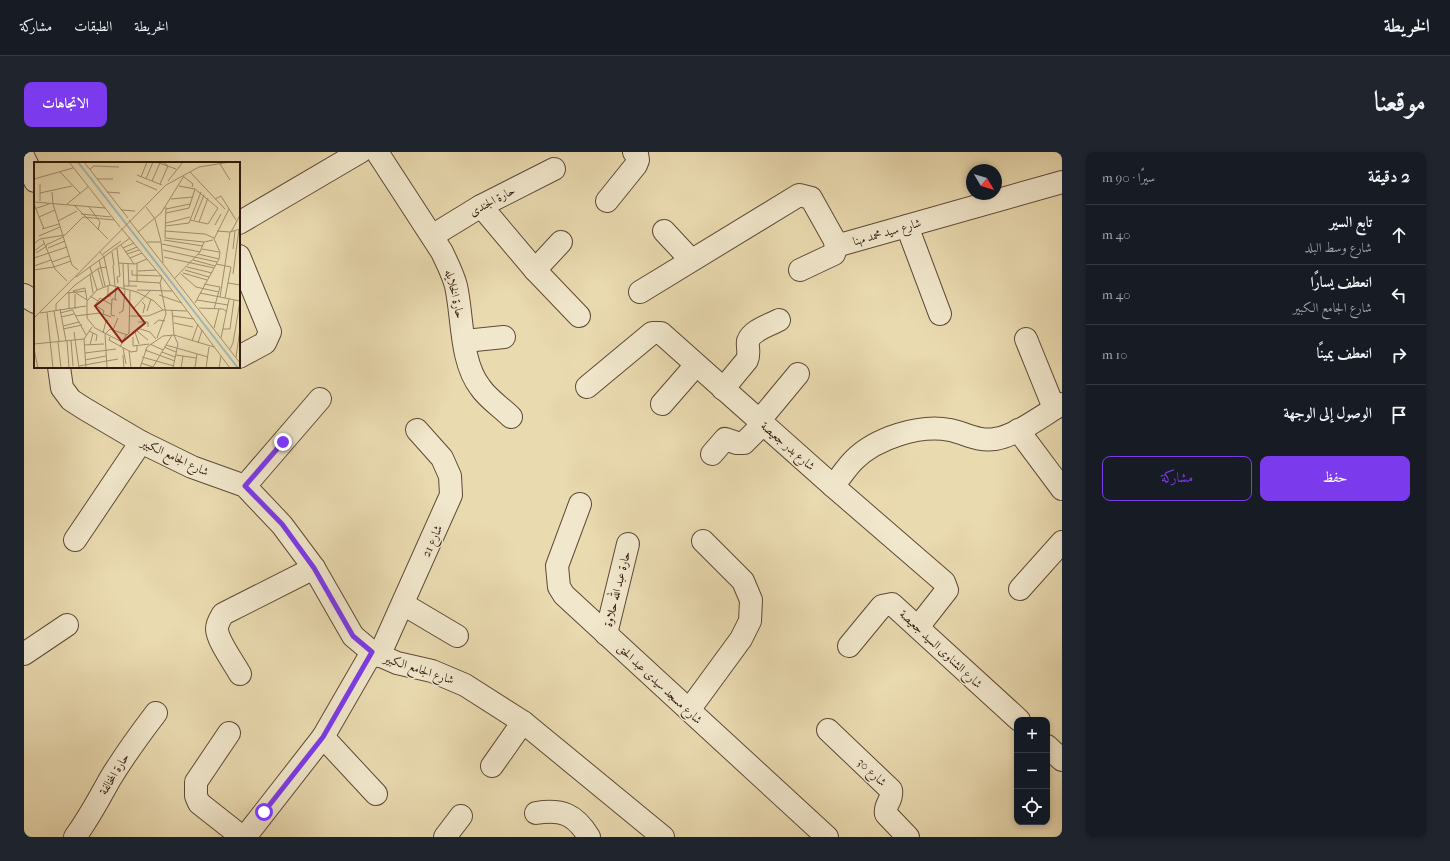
<!DOCTYPE html>
<html lang="ar">
<head>
<meta charset="utf-8">
<style>
	body { margin:0; font-family:"IM FELL French Canon",Amiri,serif; background:#20242c; color:#f1f3f6; direction:rtl }
	.controls { position:absolute; right:12px; bottom:12px; display:grid; overflow:hidden; border-radius:8px; box-shadow:0 2px 6px #0003 }
	.controls button { width:36px; height:36px; display:grid; place-items:center; padding:0; border:0; border-bottom:1px solid #363941; background:#171b24; color:#f1f3f6; font:20px sans-serif }
	.compass { position:absolute; left:942px; top:12px; width:36px; height:36px; border-radius:50%; background:#171b24; box-shadow:0 2px 6px #0003; rotate:128deg }
	.stop { position:absolute; width:12px; height:12px; margin:-9px; border:3px solid #7c3aed; border-radius:50%; background:#fff }
	.stop.end { background:#7c3aed; border-color:#fff; box-shadow:0 1px 4px #0008 }
	.list { margin:0; padding:0; list-style:none }
	h2 { display:flex; justify-content:space-between; align-items:center; height:52px; margin:0; padding:0 16px; font-size:17px }
	h2 small { font-size:13px; font-weight:400; color:#9ea1a6 }
	.list li { display:grid; grid-template-columns:26px 1fr auto; gap:12px; align-items:center; box-sizing:border-box; height:60px; padding:0 16px; border-top:1px solid #363941 }
	.list b { display:block; font-size:15px; white-space:nowrap }
	.list p { margin:0; font-size:13px; white-space:nowrap; color:#9ea1a6 }
	.list em { font-size:13px; font-style:normal; color:#9ea1a6 }
	.actions { display:flex; gap:8px; padding:12px 16px }
	.actions a { flex:1; padding:9px 0; border:1px solid #7c3aed; border-radius:8px; text-align:center; font-size:14px; color:#7c3aed }
	.actions .main { background:#7c3aed; color:#fff }
	.icon { flex:none; width:22px; height:22px; fill:none; stroke:currentColor; stroke-width:2; stroke-linecap:round; stroke-linejoin:round }
	.map { position:relative; flex:none; width:1038px; height:685px; overflow:hidden; direction:ltr; border-radius:8px }
	header { display:flex; align-items:center; gap:24px; box-sizing:border-box; height:56px; padding:0 20px; background:#171b24; border-bottom:1px solid #363941 }
	header strong { font-size:19px }
	nav { display:flex; gap:22px; margin-inline-start:auto; font-size:14px }
	.intro { display:flex; align-items:center; justify-content:space-between; box-sizing:border-box; height:96px; padding:0 24px }
	h1 { margin:0; font-size:28px }
	.button { padding:10px 18px; border-radius:8px; background:#7c3aed; color:#fff; font-size:14px; font-weight:700 }
	main { display:flex; gap:24px; padding:0 24px }
	aside { flex:1; background:#171b24; border-radius:8px; box-shadow:0 2px 6px #0003 }
	.map>svg:first-child { display:block }
	.lines { fill:none; stroke-linecap:round; stroke-linejoin:round }
	.minor-casing { stroke:#5e4a37; stroke-width:24 }
	.minor { stroke:#f1e7cc; stroke-width:22 }
	.route { stroke:#7c3aed; stroke-width:5 }
	.labels { text-anchor:middle; stroke-width:3; stroke-linejoin:round; paint-order:stroke }
	.street-label { font-size:12px; fill:#301a0f; stroke:#f1e7cc }
	.inset-river { fill:none; stroke:#9eb7b8; stroke-width:2 }
	.inset-road { fill:none; stroke:#a08d70; stroke-width:1 }
	.view { fill:#8f2418; fill-opacity:0.15; stroke:#8f2418; stroke-width:2 }
	.inset-edge { fill:none; stroke:#301a0f; stroke-width:2 }
</style>
</head>
<body>
<header>
<strong>الخريطة</strong>
<nav><a>الخريطة</a><a>الطبقات</a><a>مشاركة</a></nav>
</header>
<div class="intro"><h1>موقعنا</h1><a class="button">الاتجاهات</a></div>
<main>
<aside>
<h2>2 دقيقة<small>سيرًا · 90 m</small></h2>
<ul class="list">
<li><svg class="icon" aria-label="ahead" viewBox="0 0 24 24"><path d="M12 20V5M6 11l6-6 6 6"/></svg><div><b>تابع السير</b><p>شارع وسط البلد</p></div><em>40 m</em></li>
<li><svg class="icon" aria-label="left" viewBox="0 0 24 24"><path d="M17 20v-9H6M10 6l-5 5 5 5"/></svg><div><b>انعطف يسارًا</b><p>شارع الجامع الكبير</p></div><em>40 m</em></li>
<li><svg class="icon" aria-label="right" viewBox="0 0 24 24"><path d="M7 20v-9h11M14 6l5 5-5 5"/></svg><div><b>انعطف يمينًا</b></div><em>10 m</em></li>
<li><svg class="icon" aria-label="arrive" viewBox="0 0 24 24"><path d="M6 21V4h12l-3 4 3 4H6"/></svg><div><b>الوصول إلى الوجهة</b></div></li>
</ul>
<div class="actions"><a class="main">حفظ</a><a>مشاركة</a></div>
</aside>
<div class="map">
<svg width="1038" height="685" viewBox="0 0 1038 685">
	<rect width="100%" height="100%" fill="#eadab0"/>
	<filter id="stains"><feTurbulence type="fractalNoise" baseFrequency=".005" numOctaves="4"/><feColorMatrix values="0 0 0 0 .2 0 0 0 0 .09 0 0 0 0 .02 0 0 0 .5 -.17"/></filter>
	<radialGradient id="worn" r=".72"><stop offset=".6" stop-color="#630" stop-opacity="0"/><stop offset="1" stop-color="#630" stop-opacity=".3"/></radialGradient>
	<g class="lines">
		<!-- minor casing -->
		<g class="minor-casing">
			<g id="minor">
				<path d="M353,0l65,100c5,11 11,22 14,34 7,31 4,75 24,101 8,12 21,20 31,30"/>
				<path d="M0,6l11,23"/>
				<path d="M583,49l29,-36 2,-5 -1,-6 -3,-2"/>
				<path d="M457,54l54,64 44,46"/>
				<path d="M215,71l121,-71"/>
				<path d="M883,74l33,88"/>
				<path d="M640,79l27,29"/>
				<path d="M408,84l49,-30 73,-37"/>
				<path d="M215,104l31,76 -5,11 -26,14"/>
				<path d="M511,118l26,-28"/>
				<path d="M776,118l34,-16 2,-6 -1,-7"/>
				<path d="M616,140l159,-97 12,3 24,43 8,3 219,-62"/>
				<path d="M0,143l11,7"/>
				<path d="M1002,187l28,69"/>
				<path d="M441,189l39,-4"/>
				<path d="M35,215l3,21 9,12 14,9 56,33 51,25 53,19 37,39 32,43 39,68 19,16 25,11 35,8 33,14 58,37 140,115"/>
				<path d="M563,235l65,-54h9l172,153 111,96 3,8 -29,37"/>
				<path d="M699,237l24,-29c3,-7 0,-13 1,-19 4,-11 22,-16 31,-21"/>
				<path d="M638,252l34,-39"/>
				<path d="M735,269l39,-47"/>
				<path d="M994,278l44,59"/>
				<path d="M688,302l13,-15 12,4h7l19,-19"/>
				<path d="M221,334l75,-87"/>
				<path d="M809,334c7,-8 13,-18 21,-26 22,-22 66,-36 96,-30 15,3 29,12 45,9 21,-3 48,-24 67,-35"/>
				<path d="M556,352l-23,62 2,21 5,8 263,242"/>
				<path d="M51,388l66,-98"/>
				<path d="M996,437l42,-47"/>
				<path d="M379,452l54,32"/>
				<path d="M582,482l22,-90"/>
				<path d="M825,494l33,-40 10,-2 127,116"/>
				<path d="M0,502l43,-29"/>
				<path d="M355,504l72,-161 -1,-19 -8,-18 -25,-28"/>
				<path d="M216,522c-6,-11 -23,-34 -23,-45 0,-6 3,-10 6,-15l91,-46"/>
				<path d="M665,558l52,-71 9,-18 1,-21 -8,-19 -40,-40"/>
				<path d="M804,578l63,60c2,11 -7,14 -5,24l22,23"/>
				<path d="M205,581l-33,49v14l3,7 43,34"/>
				<path d="M299,585l53,57"/>
				<path d="M1023,594l15,14"/>
				<path d="M468,614l31,-44"/>
				<path d="M512,661c26,-4 39,1 53,24"/>
				<path d="M51,685c14,-19 24,-38 35,-58 14,-23 30,-45 46,-66"/>
				<path d="M221,685l78,-100 49,-85"/>
				<path d="M421,685l16,-21"/>
			</g>
		</g>
		<!-- minor -->
		<use href="#minor" class="minor"/>
	</g>
	<g class="lines">
		<!-- route -->
		<path class="route" d="M240,660l59,-75 49,-85 -19,-16 -39,-68 -32,-44 -37,-38 38,-44"/>
	</g>
	<g class="labels">
		<!-- street labels -->
		<g class="street-label">
			<text transform="translate(468 49) rotate(-28)" y="4">حارة الجندى</text>
			<text transform="translate(863 80) rotate(-16)" y="4">شارع سيد محمد مهنا</text>
			<text transform="translate(431 142) rotate(77)" y="4">حارة الخلايله</text>
			<text transform="translate(764 294) rotate(41)" y="4">شارع بدر جعيصة</text>
			<text transform="translate(151 305) rotate(25)" y="4">شارع الجامع الكبير</text>
			<text transform="translate(408 389) rotate(-66)" y="4">شارع 21</text>
			<text transform="translate(593 437) rotate(-76)" y="4">حارة عبد الله حلاوة</text>
			<text transform="translate(917 497) rotate(43)" y="4">شارع الشناوى السيد جعيصة</text>
			<text transform="translate(395 517) rotate(18)" y="4">شارع الجامع الكبير</text>
			<text transform="translate(636 532) rotate(43)" y="4">شارع مسجد سيدى عبد الحق</text>
			<text transform="translate(848 620) rotate(43)" y="4">شارع 30</text>
			<text transform="translate(90 622) rotate(-59)" y="4">حارة المخالفة</text>
		</g>
	</g>
	<!-- overview -->
	<g transform="translate(10 10)">
		<rect width="206" height="206" fill="#eadab0"/>
		<path class="inset-river" d="M44,0l160,206"/>
		<path class="inset-road" d="M35,0l51,65M50,0l44,56M122,0l20,7M186,2l10,16M56,7l4,-3 25,1M26,10l20,21M156,10l35,37M103,13l25,10M107,15l6,-15M150,15l9,7 -1,3M0,17l39,-11M63,17h16M112,17l7,-17M102,19l21,9M118,19l8,-18M134,19l15,-19M126,22l8,-18 -5,-4M145,24l16,3 23,19M18,30l1,12 19,61 6,5M73,30l13,1M6,31l32,-7M137,37l22,-2M181,37l6,-3 15,24M0,39v-13M6,39v-17M0,40l71,6M0,42l10,25M33,42l21,-17M40,43l34,34M55,45l11,15 -2,8M112,45l9,12 6,22 2,22M0,47l15,-5M132,47l24,-5M87,48l14,1M132,51l23,-5 6,-19M47,52l30,3M5,55l16,-7M95,58l111,143M156,58l18,4 10,-16M160,58l10,-25M24,59l19,-10M165,60l9,-24M132,61l24,-6M181,63l6,-11M131,64l24,-3 12,-31M87,66l41,49 68,91M8,67l17,-5M131,69l40,3 9,4M183,69l13,1 10,-3M104,70l23,-19 23,-37M197,70l9,-17M5,74l21,-9M131,76l39,4 9,-2M131,76l1,-31M9,78l12,29 12,12M130,78l39,6M113,80h14M0,82l6,-5 25,-4 18,-18 31,3M128,82l38,8M12,83l17,-8M87,83l13,19M14,86l17,-7M83,86l3,28 -3,1 1,6M89,86l11,-5M168,87l17,3M199,87l2,-18M129,88l54,12M0,89l11,-8M66,90l4,5 6,28M78,90l2,13M91,90l12,-5M2,91l11,-7M69,92l18,-13M93,92l12,-4M164,92l21,5M130,95l50,11M0,96l33,-11M96,96l12,-5M65,98l6,26M159,98l22,6M18,100l17,-6M84,101l17,1 12,-5M89,102l1,26M94,102l1,22M182,102l15,3 -6,31M79,103l2,21M0,104l17,-6M56,105l7,23M153,105l25,6M64,107l5,18M0,108l20,-3 17,-6M98,108v5l30,1M151,108l24,7M104,109l18,-1M149,111l24,7M56,112l3,19M147,112l15,13 23,5M199,112l6,-45M42,115l54,-39M141,116l25,-26 4,-10M95,119l31,2M103,119v-18M194,121l12,2M170,122l16,3 -6,22M74,123v11h3M82,124l-1,14h2M90,124h13M103,128l35,1M39,129l12,-3 2,12M39,129l14,9M33,131l19,-2M166,131l40,8M41,132v15M125,133l23,8M56,134l8,5 -3,4 9,6 -1,3 8,3M186,135l10,-65M81,137h-3l-1,16 4,1M163,138l31,5M64,139l2,-3 12,7M108,140l3,3 -2,8M161,141l24,-44 1,-7 -6,-13 15,-30M165,146l24,1 4,3M26,147l6,32M35,147v-16M38,147l14,26M99,147l17,-18M22,148v-6l19,-19 24,-17 8,-1M138,148l2,25 4,9 -5,24M20,149l5,30M113,149l4,-12M13,150l6,56M6,151l46,-7M26,151l12,-3M85,151l4,-2 2,-21M41,154l25,-3M96,154h18l15,-6 24,1M139,154l21,3M27,155l13,-3M0,156l132,-133 33,-18 31,-5M104,160h10v5M140,161l19,4M120,162l5,-4 6,1M29,164l16,-4M103,166l13,4 6,7M180,166l5,-19M29,167l19,-4M189,167h7l4,-29M79,168l5,-12M55,169l8,4 -1,6M103,169l11,9M40,170l5,36M101,170l4,12M69,171l3,-12 2,-1M93,173l2,-2 1,-42M76,175l-1,3 22,12 6,-1v-6M99,175v9l16,-2M123,176l9,-24 -6,-31 2,-6M187,176l8,-39M37,178l2,26M33,179l2,27M158,179l6,-17M24,180l3,26M88,180l-27,-14 -8,-10v-17l10,-11 13,-5 27,7 17,9 9,9M164,181l4,-13M0,182l50,-5M116,182l13,6M50,183l20,-1M56,183l3,-12M132,183l42,12M86,185l6,-12M130,185l12,5M89,186l3,16M0,187l4,19M196,187l3,-6 7,-42M111,188l30,11M95,189l2,17M128,190l13,5M51,191l31,-4M89,193l1,13M142,193l20,3M108,195l32,9M202,195l4,-28M51,198l21,-4M107,201l15,5M45,204l39,-7M119,205l19,-32M52,206l-2,-29 8,-12M73,206l-2,-34 5,-5 17,6M106,206l7,-21 16,-11 11,-1 40,12M147,206l2,-12M161,206l2,-14M172,206l3,-21M185,206l2,-12"/>
		<path class="view" d="M84,126l27,35 -23,19 -27,-36z"/>
		<rect width="206" height="206" class="inset-edge"/>
	</g>
	<rect width="100%" height="100%" filter="url(#stains)"/>
	<rect width="100%" height="100%" fill="url(#worn)"/>
</svg>
<div class="controls">
<button>+</button>
<button>−</button>
<button><svg class="icon" aria-label="locate" viewBox="0 0 24 24"><circle cx="12" cy="12" r="6"/><path d="M12 2v4M12 18v4M2 12h4M18 12h4"/></svg></button>
</div>
<svg class="compass" viewBox="-18 -18 36 36"><path d="M0-13l5 13h-10z" fill="#e53935"/><path d="M0 13l5-13h-10z" fill="#9ea1a6"/></svg>
<div class="stop" style="left:240px;top:660px"></div>
<div class="stop end" style="left:259px;top:290px"></div>
</div>
</main>
</body>
</html>
